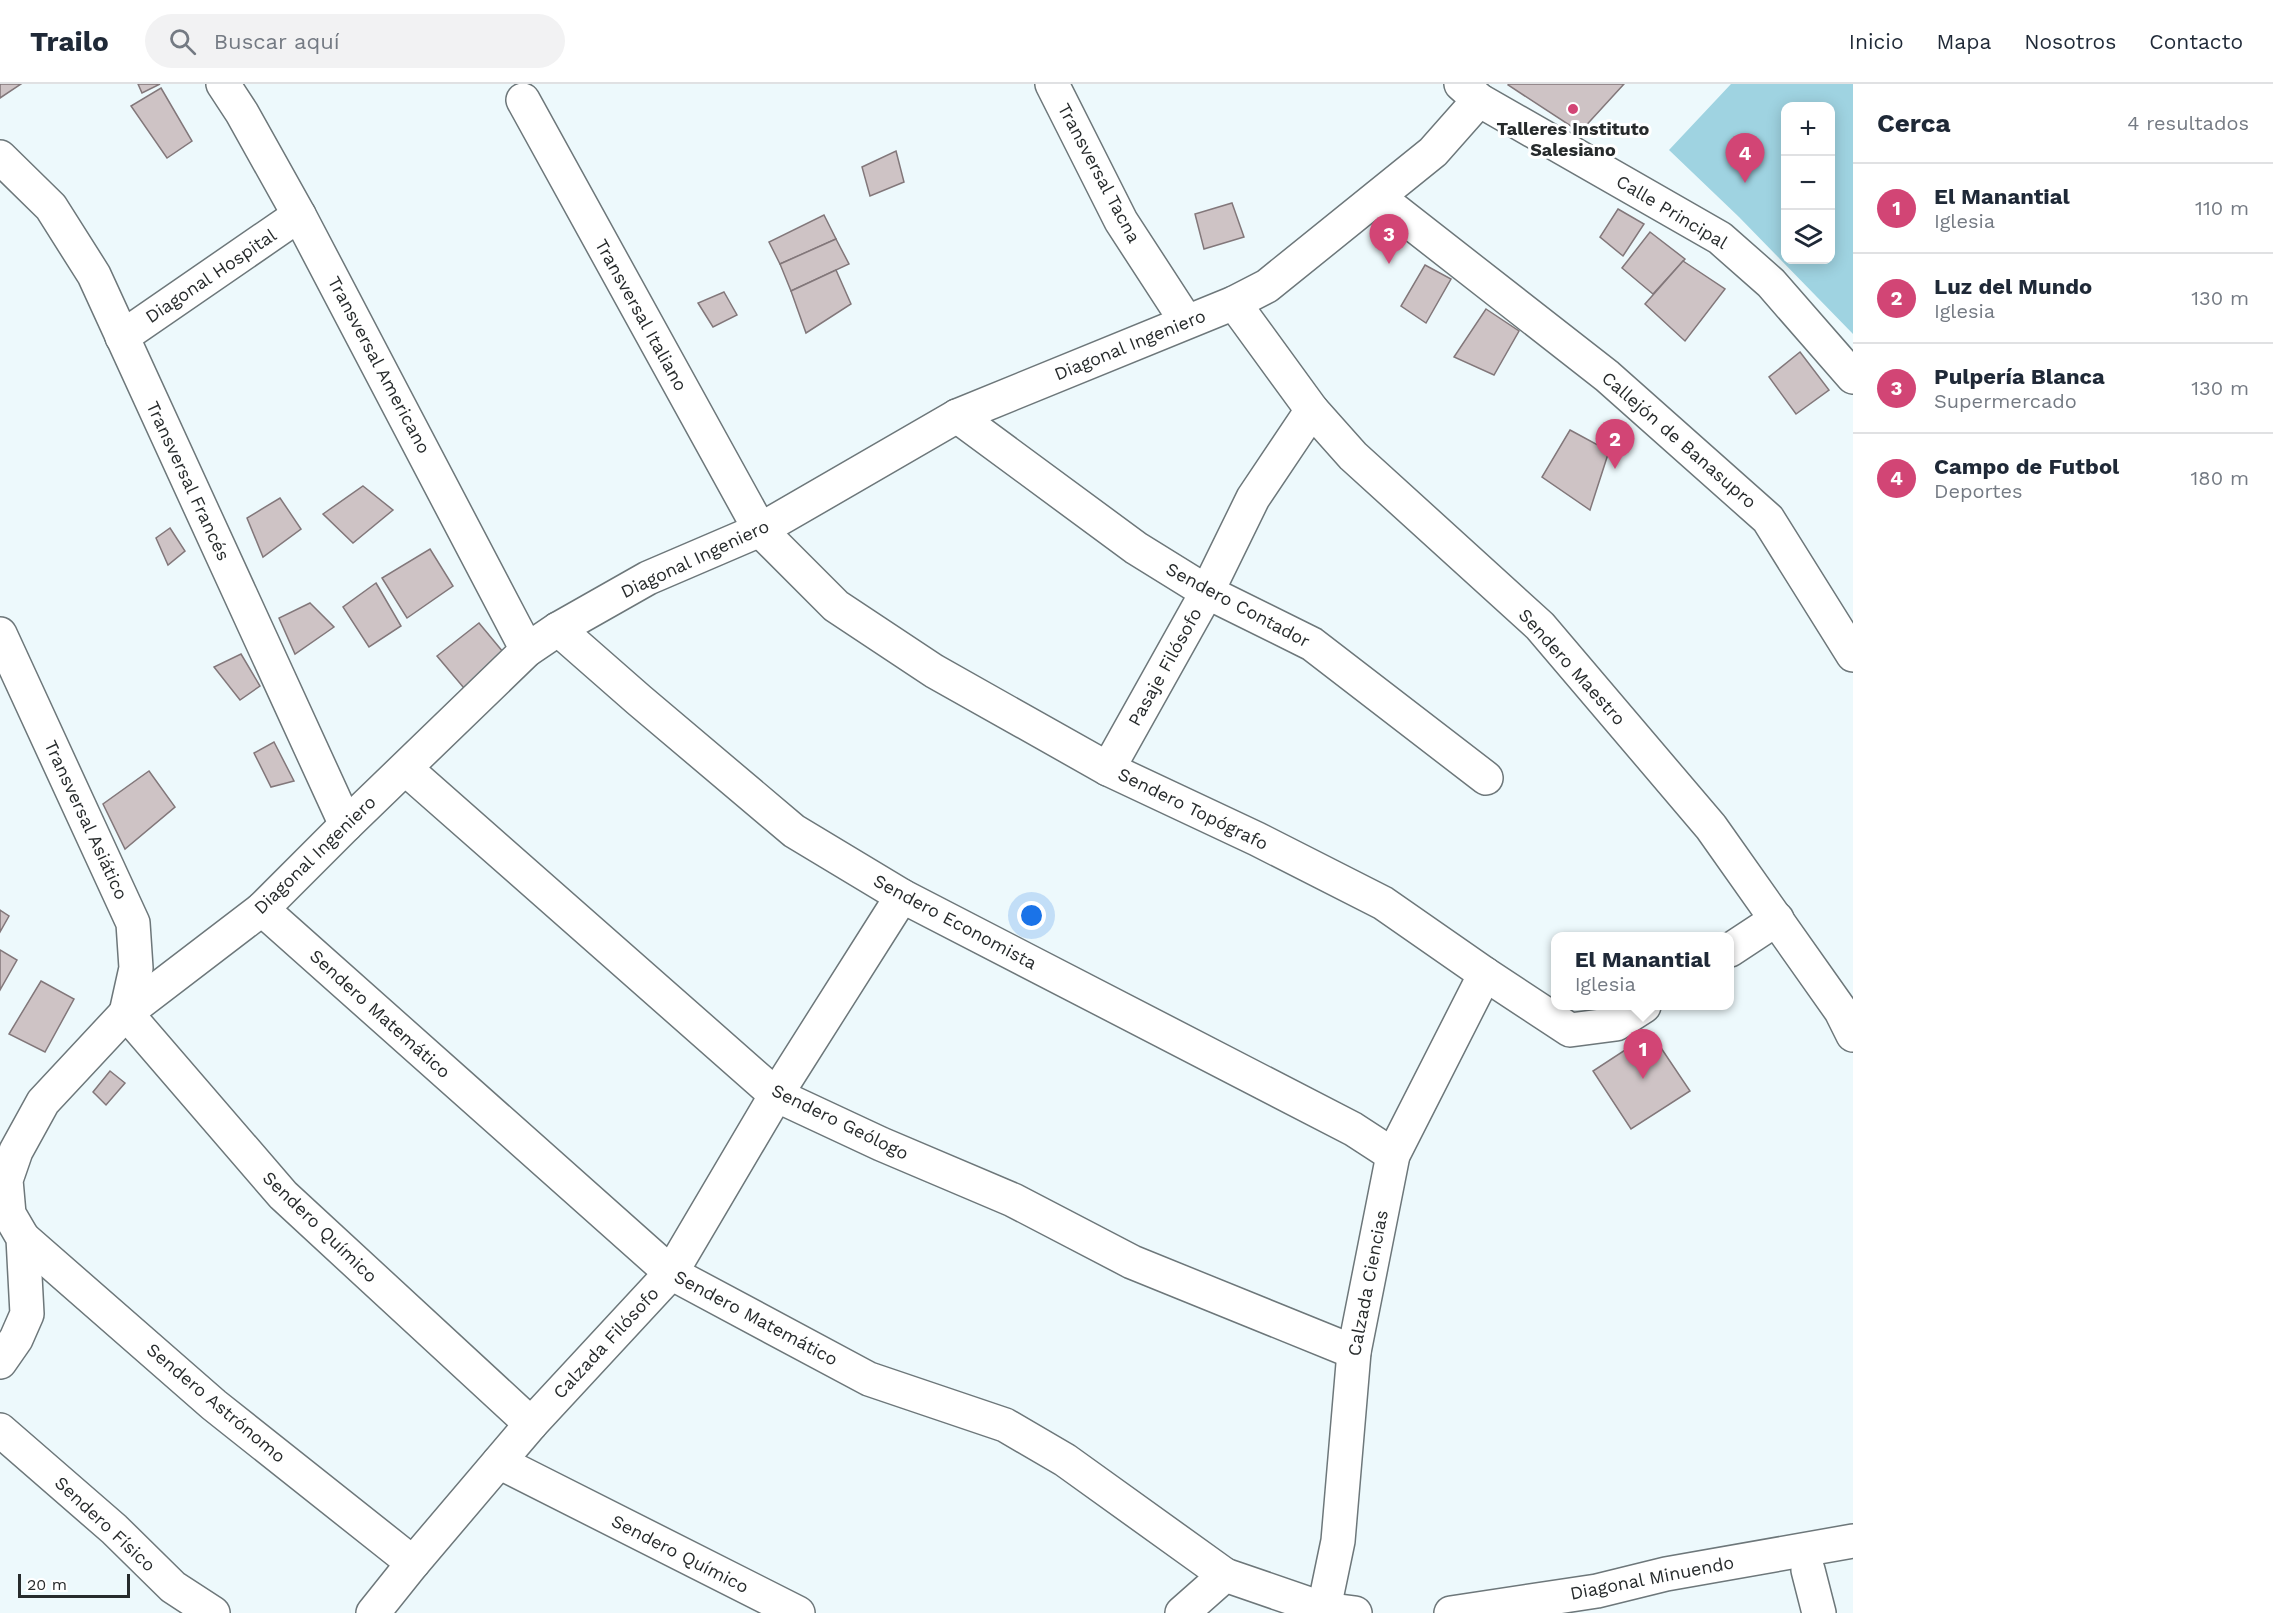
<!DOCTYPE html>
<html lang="es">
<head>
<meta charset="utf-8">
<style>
	body { margin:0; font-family:"Work Sans",sans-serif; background:#f2f2f3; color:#1f2937 }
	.controls { position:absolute; right:18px; top:18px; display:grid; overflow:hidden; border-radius:12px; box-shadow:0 3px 15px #0003 }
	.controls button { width:54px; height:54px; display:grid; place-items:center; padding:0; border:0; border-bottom:2px solid #e0e1e3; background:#fff; color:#1f2937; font:30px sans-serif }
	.scale { position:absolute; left:18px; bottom:15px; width:112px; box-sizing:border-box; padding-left:6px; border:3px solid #272b2c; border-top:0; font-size:16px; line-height:21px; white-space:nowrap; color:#272b2c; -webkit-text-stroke:4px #fff; paint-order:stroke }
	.you { position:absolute; left:1032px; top:832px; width:21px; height:21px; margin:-15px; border:4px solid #fff; border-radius:50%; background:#1a73e8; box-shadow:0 0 0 9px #1a73e833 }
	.badge { display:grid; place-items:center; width:39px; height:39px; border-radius:50%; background:#d24575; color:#fff; font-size:20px; font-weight:700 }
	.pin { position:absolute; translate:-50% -50px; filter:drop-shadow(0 2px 3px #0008) }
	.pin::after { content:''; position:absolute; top:32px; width:21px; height:18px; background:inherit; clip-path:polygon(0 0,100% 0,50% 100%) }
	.popup { position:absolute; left:1551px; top:848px; width:183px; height:78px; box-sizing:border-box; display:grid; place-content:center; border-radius:12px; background:#fff; filter:drop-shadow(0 2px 4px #0005); font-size:20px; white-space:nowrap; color:#747a83 }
	.popup b { font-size:22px; color:#1f2937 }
	.popup::after { content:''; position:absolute; left:50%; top:100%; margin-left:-12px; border:12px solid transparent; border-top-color:#fff }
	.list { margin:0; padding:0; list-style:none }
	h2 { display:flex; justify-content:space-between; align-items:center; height:78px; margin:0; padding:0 24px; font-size:26px }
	h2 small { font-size:20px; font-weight:400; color:#747a83 }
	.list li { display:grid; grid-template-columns:39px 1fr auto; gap:18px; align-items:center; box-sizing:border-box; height:90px; padding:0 24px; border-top:2px solid #e0e1e3 }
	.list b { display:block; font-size:22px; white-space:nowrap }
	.list p { margin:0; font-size:20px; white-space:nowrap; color:#747a83 }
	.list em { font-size:20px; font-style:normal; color:#747a83 }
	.icon { flex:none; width:33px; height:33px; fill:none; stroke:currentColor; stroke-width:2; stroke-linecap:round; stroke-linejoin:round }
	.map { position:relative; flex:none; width:1853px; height:1529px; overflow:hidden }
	header { display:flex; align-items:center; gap:36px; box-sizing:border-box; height:84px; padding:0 30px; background:#fff; border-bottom:2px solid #e0e1e3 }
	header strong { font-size:28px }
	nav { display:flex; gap:33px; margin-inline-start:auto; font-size:21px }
	.search { width:420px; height:54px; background:#f2f2f3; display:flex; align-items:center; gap:15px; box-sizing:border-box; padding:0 21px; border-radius:33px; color:#747a83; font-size:22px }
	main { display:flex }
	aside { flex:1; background:#fff }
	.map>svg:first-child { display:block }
	.green { fill:#9fd3e1; fill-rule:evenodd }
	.building { fill:#cec3c5; stroke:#82777a; stroke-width:1.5 }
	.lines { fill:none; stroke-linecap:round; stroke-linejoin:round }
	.street-casing { stroke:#6d777a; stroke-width:36 }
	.secondary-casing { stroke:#6d777a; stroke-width:36 }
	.street { stroke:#fff; stroke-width:33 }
	.secondary { stroke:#fff; stroke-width:33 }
	.poi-dot { fill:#d24575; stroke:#fff; stroke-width:2 }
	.labels { text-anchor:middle; stroke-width:6; stroke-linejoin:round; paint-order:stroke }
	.poi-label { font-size:18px; font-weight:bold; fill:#272b2c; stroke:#fff }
	.street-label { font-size:18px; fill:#272b2c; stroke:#fff }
</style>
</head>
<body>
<header>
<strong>Trailo</strong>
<div class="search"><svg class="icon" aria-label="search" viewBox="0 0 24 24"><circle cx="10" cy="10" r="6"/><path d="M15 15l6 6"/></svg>Buscar aquí</div>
<nav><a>Inicio</a><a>Mapa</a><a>Nosotros</a><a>Contacto</a></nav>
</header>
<main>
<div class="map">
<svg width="1853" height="1529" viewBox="0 0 1853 1529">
	<rect width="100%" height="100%" fill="#edf9fc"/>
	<!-- green -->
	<path class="green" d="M1731,0h122v250l-114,-117 -70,-67zM1786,22h44v154h-44z"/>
	<!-- building -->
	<g class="building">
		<path d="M0,0h21l-21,14z"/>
		<path d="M138,0h22l-18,9z"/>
		<path d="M1509,0h115l-44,48 -72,-47z"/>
		<path d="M161,4l31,53 -25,17 -36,-52z"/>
		<path d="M896,67l8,31 -34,14 -8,-29z"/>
		<path d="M1232,119l12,34 -40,12 -9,-35z"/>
		<path d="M1618,125l26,15 -21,32 -23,-19z"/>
		<path d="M824,131l12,24 -56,25 -11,-22z"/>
		<path d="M1650,148l35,27 -32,35 -31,-26z"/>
		<path d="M836,155l13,25 -58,27 -11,-27z"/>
		<path d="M1683,177l42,28 -40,52 -40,-37z"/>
		<path d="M1425,181l26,14 -25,44 -25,-17z"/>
		<path d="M836,186l15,34 -45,29 -15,-42z"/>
		<path d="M724,208l13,23 -24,12 -15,-24z"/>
		<path d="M1486,225l33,22 -25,44 -40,-18z"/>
		<path d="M1800,268l29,38 -33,24 -27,-37z"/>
		<path d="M1570,346l39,21 -19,59 -48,-33z"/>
		<path d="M363,402l30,24 -40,33 -30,-29z"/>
		<path d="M280,414l21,31 -38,28 -16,-39z"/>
		<path d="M170,444l15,23 -17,14 -12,-27z"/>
		<path d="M430,465l23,37 -46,32 -25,-40z"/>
		<path d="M376,499l25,43 -32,21 -26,-40z"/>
		<path d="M310,519l24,24 -39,27 -16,-36z"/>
		<path d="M479,539l29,35 -39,36 -32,-38z"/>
		<path d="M241,570l19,32 -20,14 -26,-33z"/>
		<path d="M274,658l20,39 -23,6 -17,-34z"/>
		<path d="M149,687l26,36 -50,42 -22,-45z"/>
		<path d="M0,826l9,6 -9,16z"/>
		<path d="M0,866l17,10 -17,30z"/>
		<path d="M41,897l33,18 -29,53 -36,-18z"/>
		<path d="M1651,949l39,58 -59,38 -38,-58z"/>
		<path d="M110,987l15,12 -19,22 -13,-13z"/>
	</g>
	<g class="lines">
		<!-- street casing -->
		<g class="street-casing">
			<g id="street">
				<path d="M223,0l19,29 57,102 228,435"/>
				<path d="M1052,0l69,137 65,100"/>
				<path d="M523,16l237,430 76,76 98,65 174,98 149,70 126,64 102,71 85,56 46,-6 28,-18"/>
				<path d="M0,73l51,50 43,68 252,550"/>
				<path d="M1378,113l229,179 161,143 85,136"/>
				<path d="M1234,219l78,107 41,46 187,170 171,201 130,184 12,24"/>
				<path d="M122,253l177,-122"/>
				<path d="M957,332l179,132 71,44 105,52 174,134"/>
				<path d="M558,545l81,71 155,131 108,65 451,233 40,26"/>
				<path d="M0,550l133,289 3,45 -10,45 157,182 248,229"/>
				<path d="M406,685l370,326 105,49 132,56 119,62 222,90"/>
				<path d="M1108,685l99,-177 46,-94 59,-88"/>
				<path d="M262,825l409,364 198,106 136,46 60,35 160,115"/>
				<path d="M1730,866l47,-31"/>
				<path d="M23,1154l191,167 199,158"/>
				<path d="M0,1278l16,-23 11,-25 -4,-76 -14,-24 -3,-34 10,-29 27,-49 83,-89 136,-104 84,-84 181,-175 31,-21 90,-51 112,-48 197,-114 277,-113 33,-17 166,-134 46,-52"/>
				<path d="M0,1346l114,99 59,58 40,26"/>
				<path d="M499,1378l299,151"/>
				<path d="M1808,1486l11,43"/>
				<path d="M373,1529l40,-50 118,-139 140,-151 105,-178 126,-199"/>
				<path d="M1323,1529l15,-72 16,-189 39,-197 92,-181"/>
			</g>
		</g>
		<!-- secondary casing -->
		<g class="secondary-casing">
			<g id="secondary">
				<path d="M1461,0l18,16 241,138 51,45 82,94"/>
				<path d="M1182,1529l43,-38 99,34 31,4"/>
				<path d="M1451,1529l146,-22 69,-17 187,-33"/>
			</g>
		</g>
		<!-- street -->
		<use href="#street" class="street"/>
		<!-- secondary -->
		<use href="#secondary" class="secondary"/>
	</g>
	<!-- markers -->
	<circle class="poi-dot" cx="1573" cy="25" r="6"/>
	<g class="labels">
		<!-- poi labels -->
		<g class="poi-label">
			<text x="1573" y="51">Talleres Instituto<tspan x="1573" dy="21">Salesiano</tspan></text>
		</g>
		<!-- street labels -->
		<g class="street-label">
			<text transform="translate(1099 89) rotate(62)" y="6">Transversal Tacna</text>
			<text transform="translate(1672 128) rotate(31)" y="6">Calle Principal</text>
			<text transform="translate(211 192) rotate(-34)" y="6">Diagonal Hospital</text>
			<text transform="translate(641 231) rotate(61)" y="6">Transversal Italiano</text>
			<text transform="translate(1130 261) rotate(-22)" y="6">Diagonal Ingeniero</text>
			<text transform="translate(379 281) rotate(62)" y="6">Transversal Americano</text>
			<text transform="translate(1679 356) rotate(41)" y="6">Callejón de Banasupro</text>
			<text transform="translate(188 397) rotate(65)" y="6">Transversal Francés</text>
			<text transform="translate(695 475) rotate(-25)" y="6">Diagonal Ingeniero</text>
			<text transform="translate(1238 521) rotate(28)" y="6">Sendero Contador</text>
			<text transform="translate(1165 583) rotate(-61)" y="6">Pasaje Filósofo</text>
			<text transform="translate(1572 583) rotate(48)" y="6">Sendero Maestro</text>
			<text transform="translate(1193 725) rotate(26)" y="6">Sendero Topógrafo</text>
			<text transform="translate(86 736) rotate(65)" y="6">Transversal Asiático</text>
			<text transform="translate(315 771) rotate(-44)" y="6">Diagonal Ingeniero</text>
			<text transform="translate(955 838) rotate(28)" y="6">Sendero Economista</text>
			<text transform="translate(380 930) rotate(42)" y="6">Sendero Matemático</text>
			<text transform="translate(840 1038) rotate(26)" y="6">Sendero Geólogo</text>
			<text transform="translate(320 1143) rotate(44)" y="6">Sendero Químico</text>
			<text transform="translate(1368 1199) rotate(-79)" y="6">Calzada Ciencias</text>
			<text transform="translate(756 1234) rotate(28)" y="6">Sendero Matemático</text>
			<text transform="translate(606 1259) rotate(-47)" y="6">Calzada Filósofo</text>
			<text transform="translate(216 1319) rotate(40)" y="6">Sendero Astrónomo</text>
			<text transform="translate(105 1440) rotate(43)" y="6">Sendero Físico</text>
			<text transform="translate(680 1470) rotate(27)" y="6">Sendero Químico</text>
			<text transform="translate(1652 1494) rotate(-11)" y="6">Diagonal Minuendo</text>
		</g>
	</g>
</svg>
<div class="controls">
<button>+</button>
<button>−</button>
<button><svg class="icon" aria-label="layers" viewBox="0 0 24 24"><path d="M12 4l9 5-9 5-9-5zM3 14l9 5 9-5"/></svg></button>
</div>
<div class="scale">20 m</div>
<div class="you"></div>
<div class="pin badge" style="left:1643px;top:995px">1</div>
<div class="popup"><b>El Manantial</b>Iglesia</div>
<div class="pin badge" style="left:1615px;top:385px">2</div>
<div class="pin badge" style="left:1389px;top:180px">3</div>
<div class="pin badge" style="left:1745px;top:99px">4</div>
</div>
<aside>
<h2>Cerca<small>4 resultados</small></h2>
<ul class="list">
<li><span class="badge">1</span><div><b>El Manantial</b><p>Iglesia</p></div><em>110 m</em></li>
<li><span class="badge">2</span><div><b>Luz del Mundo</b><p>Iglesia</p></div><em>130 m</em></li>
<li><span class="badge">3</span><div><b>Pulpería Blanca</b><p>Supermercado</p></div><em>130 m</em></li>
<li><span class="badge">4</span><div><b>Campo de Futbol</b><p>Deportes</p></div><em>180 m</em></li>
</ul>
</aside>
</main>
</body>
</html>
